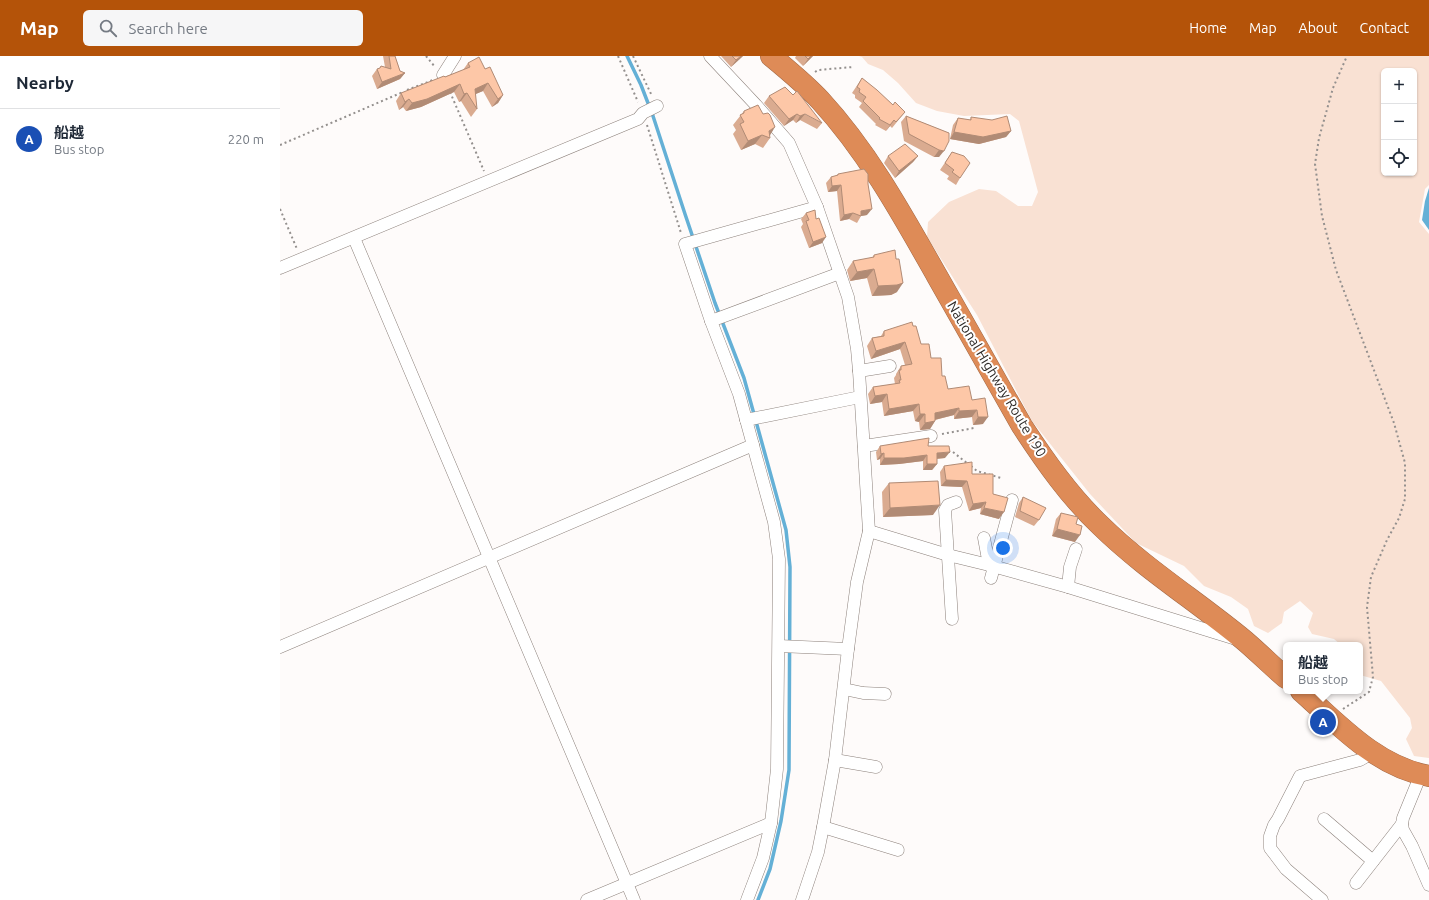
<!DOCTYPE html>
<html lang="en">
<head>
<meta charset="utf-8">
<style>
	body { margin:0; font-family:Ubuntu,"Noto Sans JP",sans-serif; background:#f6f6f7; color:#1f2937 }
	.controls { position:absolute; right:12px; top:12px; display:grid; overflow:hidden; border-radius:6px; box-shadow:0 1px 3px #0004 }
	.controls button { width:36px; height:36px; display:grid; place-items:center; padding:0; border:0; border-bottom:1px solid #e0e1e3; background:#fff; color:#1f2937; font:20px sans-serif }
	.you { position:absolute; left:723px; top:492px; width:14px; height:14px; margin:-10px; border:3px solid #fff; border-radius:50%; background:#1a73e8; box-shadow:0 0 0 6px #1a73e833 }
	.badge { display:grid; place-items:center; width:26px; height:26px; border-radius:50%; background:#b45309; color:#fff; font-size:13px; font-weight:700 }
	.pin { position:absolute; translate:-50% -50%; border:2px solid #fff; box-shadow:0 1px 4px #0006 }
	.popup { position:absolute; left:1003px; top:586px; width:80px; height:52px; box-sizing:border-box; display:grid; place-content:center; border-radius:6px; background:#fff; filter:drop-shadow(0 1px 3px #0005); font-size:13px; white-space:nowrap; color:#747a83 }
	.popup b { font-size:15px; color:#1f2937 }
	.popup::after { content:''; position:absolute; left:50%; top:100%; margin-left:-8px; border:8px solid transparent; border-top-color:#fff }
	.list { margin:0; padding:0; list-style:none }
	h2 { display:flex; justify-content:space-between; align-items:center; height:52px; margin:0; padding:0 16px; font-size:17px }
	h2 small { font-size:13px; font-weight:400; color:#747a83 }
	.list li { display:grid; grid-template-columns:26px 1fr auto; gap:12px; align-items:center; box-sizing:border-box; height:60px; padding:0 16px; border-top:1px solid #e0e1e3 }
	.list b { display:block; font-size:15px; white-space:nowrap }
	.list p { margin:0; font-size:13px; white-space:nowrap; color:#747a83 }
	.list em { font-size:13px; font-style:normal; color:#747a83 }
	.icon { flex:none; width:22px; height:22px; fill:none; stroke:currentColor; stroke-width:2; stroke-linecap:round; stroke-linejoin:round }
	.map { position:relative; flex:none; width:1149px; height:844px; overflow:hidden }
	header { display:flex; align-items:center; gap:24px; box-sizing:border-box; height:56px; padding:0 20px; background:#b45309; color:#fff }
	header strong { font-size:19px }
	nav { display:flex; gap:22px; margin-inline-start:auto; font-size:14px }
	.search { width:280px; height:36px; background:#f6f6f7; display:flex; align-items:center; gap:10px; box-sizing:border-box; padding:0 14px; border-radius:6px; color:#747a83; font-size:15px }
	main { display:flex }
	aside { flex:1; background:#fff }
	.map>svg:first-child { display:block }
	.green { fill:#f9e1d3; fill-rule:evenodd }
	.water { fill:#64b0d6 }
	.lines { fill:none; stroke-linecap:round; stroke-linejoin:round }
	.stream { stroke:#64b0d6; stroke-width:3.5 }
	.street-casing { stroke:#8c817b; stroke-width:13 }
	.highway-casing { stroke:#a16947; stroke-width:22 }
	.path { stroke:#94908e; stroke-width:2; stroke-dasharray:2 3; stroke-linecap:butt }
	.street { stroke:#fff; stroke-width:12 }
	.highway { stroke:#de8b57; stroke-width:21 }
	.wall { fill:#daab90 }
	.shaded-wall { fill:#b18b75 }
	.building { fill:#fdc7a7; stroke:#b18b75 }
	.labels { text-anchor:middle; stroke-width:4; stroke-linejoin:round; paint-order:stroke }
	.street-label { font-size:14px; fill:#2f2b28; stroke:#fff }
</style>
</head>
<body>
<header>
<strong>Map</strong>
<div class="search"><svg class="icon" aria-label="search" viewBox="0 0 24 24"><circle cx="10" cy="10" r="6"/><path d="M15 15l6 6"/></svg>Search here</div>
<nav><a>Home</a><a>Map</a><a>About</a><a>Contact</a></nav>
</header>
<main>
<aside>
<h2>Nearby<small></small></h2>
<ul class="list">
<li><span class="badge" style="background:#1a4fb4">A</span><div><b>船越</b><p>Bus stop</p></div><em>220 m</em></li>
</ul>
</aside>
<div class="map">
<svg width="1149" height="844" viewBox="0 0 1149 844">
	<rect width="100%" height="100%" fill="#fefbfa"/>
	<!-- green -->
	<path class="green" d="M579,0h570v129l-4,4 -6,33 10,12v524l-15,-2 -8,-17 6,-11 -2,-10 -29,-37 -21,-6v-30h-19l-7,-6 -22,-5 -4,-7 5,-14 -13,-12 -16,11 -2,11 -14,10 -14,-7 -6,-17 -17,-12 -27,-11 -20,-20 -48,-23 -46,-49 -58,-73 -55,-106 -50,-78 1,-15 21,-20 30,-13 17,2 22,15h14l6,-14 -19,-71 -9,-7 -46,2 -27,-5 -21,-8 -18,-20 -15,-13 -15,-6 -6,-7zM1104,15h30v102h-30z"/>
	<!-- water -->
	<path class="water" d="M1149,132v42l-7,-10 3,-19z"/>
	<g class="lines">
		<!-- stream -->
		<path class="stream" d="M347,0l14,29 12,31 32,98 30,89 29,75 42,152 4,37 -1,203 -8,51 -11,48 -12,31"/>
		<!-- street casing -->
		<g class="street-casing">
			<g id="street">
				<path d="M430,0l46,49 33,38 28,64 31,90 9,52 2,22 10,160 -12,51 -9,67 -13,111 -12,67 -5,25 -16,48"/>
				<path d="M163,19l12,-19"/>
				<path d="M74,182l280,662"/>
				<path d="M0,212l358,-149 5,-6 14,-7"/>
				<path d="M431,265l129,-48"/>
				<path d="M579,315l31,-5"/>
				<path d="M466,364l114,-23"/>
				<path d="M584,390l67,-10"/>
				<path d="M589,475l79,24 41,10 79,22 168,52"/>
				<path d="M704,482l5,27"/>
				<path d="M711,522l21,-78"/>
				<path d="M788,531l2,-20 6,-18"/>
				<path d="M672,563l-7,-109 3,-5 8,-3"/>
				<path d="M499,590l69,3"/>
				<path d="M0,591l473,-202"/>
				<path d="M564,633l19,4 22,1"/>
				<path d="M555,704l41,7"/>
				<path d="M1141,718l-18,44 -1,6 1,6 9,16 17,39"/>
				<path d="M1044,763l49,42"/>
				<path d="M543,771l75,23"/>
				<path d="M1076,827l46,-59"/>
				<path d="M307,844l184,-77"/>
				<path d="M467,844l16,-42 8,-35 6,-54 2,-210 -5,-37 -35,-128 -28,-73 -26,-77 132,-37"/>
				<path d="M1042,844l-36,-31 -16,-21v-12l4,-11 4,-6 22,-43 60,-16 12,-7"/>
			</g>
		</g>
		<!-- highway casing -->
		<g class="highway-casing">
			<g id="highway">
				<path d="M491,0c17,14 34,28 49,44 48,52 83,116 117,176 28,50 57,100 85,150 23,35 48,71 79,100 44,43 97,76 144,115 14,12 27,25 41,37"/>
				<path d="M1021,635c38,34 76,76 128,85"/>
			</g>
		</g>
		<!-- path -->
		<g class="path">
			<path d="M146,0l9,11"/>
			<path d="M338,0l20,46"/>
			<path d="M353,0l19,40"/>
			<path d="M535,16l3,-2 35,-3"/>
			<path d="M127,34l26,-10"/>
			<path d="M170,36l34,79"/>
			<path d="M367,69l34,108"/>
			<path d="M0,89l123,-53"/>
			<path d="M0,153l17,40"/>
			<path d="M662,378l32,-6"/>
			<path d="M668,396h5l15,12"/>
			<path d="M691,410l6,5 24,7"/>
			<path d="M1063,653l26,-17 4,-15 -6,-70 4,-30 16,-37 12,-22 6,-19v-36l-11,-40 -58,-153 -14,-54 -7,-52 4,-26 14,-50 14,-32"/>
		</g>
		<!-- street -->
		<use href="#street" class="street"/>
		<!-- highway -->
		<use href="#highway" class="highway"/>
	</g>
	<!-- wall -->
	<g class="wall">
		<path d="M103,0h12l5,15 5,2 -5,6 -23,10 -5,-13 5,-7h2l2,-3 4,1z"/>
		<path d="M441,0h22l-12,11z"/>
		<path d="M516,0h17l-10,10 -8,-8z"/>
		<path d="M188,7l17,6 18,26 -5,8 -6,4 -9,-16 -8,3 2,15 -6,8 -10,-16 -2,1 -5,-10 -33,15 -15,4 -3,-4 -4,3 -3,-9 5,-8 62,-23z"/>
		<path d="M582,22l31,27 12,7 -13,16 -2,-2 -4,5 -11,-6 1,-1 -17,-17 3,-4 -7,-5v-3l-3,-2z"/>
		<path d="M489,40l53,27 -5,6 -17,-9 -4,3 -3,-3 -9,6 -20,-23z"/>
		<path d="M464,55l25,25 1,2 -7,10 -8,-4 -14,6 -8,-16 3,-4 -3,-5z"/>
		<path d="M626,60l43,17 -10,24h-5l-30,-16 -3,-19z"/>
		<path d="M691,61l40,14 -5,6 -27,7 -29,-5 3,-14 5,-7 12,2z"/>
		<path d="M672,96l8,26 -4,7 -9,-6 2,-3 -9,-6z"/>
		<path d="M608,100h30l-5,6 -18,16 -11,-15z"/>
		<path d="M558,118l29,41 -6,1 -4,7 -8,-4 -9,2 -3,-30 -9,1 -2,-9 5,-6 5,-1z"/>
		<path d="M526,157l10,6 6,24 -13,5 -8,-21 2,-3 -2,-5z"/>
		<path d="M594,199l23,37 -6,3 -19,1 -5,-18 -17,3 -3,-11 6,-9 19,-3z"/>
		<path d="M604,275l37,13 10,14 11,18 6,13 24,11 11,24 -10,1 -1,-8 -18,2v-4l-19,5v1l-5,8 -10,1 -1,-8 -4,-1 -2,-10 -29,5 -2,-14 -12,2 -2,-10 5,-7 22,-3 -1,-6 2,-3v-1l5,-8 4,-1 -5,-16 -29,10 -4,-13 5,-8 9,-2z"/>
		<path d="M600,390h48l17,12 -8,1v5l-5,6h-9v-9l-24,3 -19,1v-6l-3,1 -1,-8z"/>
		<path d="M664,410l28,8 21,20 6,25 -19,-5 1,-6 -12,3 -7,-24 -21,-1 -1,-14z"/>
		<path d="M609,427l44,32 -50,2 -1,-25z"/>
		<path d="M743,441l16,23 -5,6 -19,-9 4,-14z"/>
		<path d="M781,457l15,11 -1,18 -23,-6 4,-17z"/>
	</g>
	<!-- shaded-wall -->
	<g class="shaded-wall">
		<path d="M461,0h2l-12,11 5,-7z"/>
		<path d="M531,0h2l-10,10 5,-7z"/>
		<path d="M125,17l-5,6 -23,10 5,-7z"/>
		<path d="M208,27l-5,8 -14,6 6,-8z"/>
		<path d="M180,28l-6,8 -33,15 -15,4 6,-8z"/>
		<path d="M187,37l-6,8 -2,1 5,-8z"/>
		<path d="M223,39l-5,8 -6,4 6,-8z"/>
		<path d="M129,43l-6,8 -4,3 6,-8z"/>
		<path d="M517,58l-4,6 -9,6 5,-7z"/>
		<path d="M525,58l-5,6 -4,3 4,-7z"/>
		<path d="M614,64l-4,6 -4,5 4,-6z"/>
		<path d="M495,71l-6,10v-6z"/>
		<path d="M731,75l-5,6 -27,7 -29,-5 4,-7z"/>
		<path d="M482,79l-7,9 -14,6 7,-9z"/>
		<path d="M659,94l5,1 -5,6h-5z"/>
		<path d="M638,100l-5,6 -18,16 4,-7z"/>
		<path d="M561,129l-4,6 -9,1 4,-6z"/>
		<path d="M592,153l-5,6 -6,1v-5z"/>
		<path d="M573,157l-4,6 -9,2 4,-6z"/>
		<path d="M546,181l-4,6 -13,5 4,-6z"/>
		<path d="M594,213l-7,9 -17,3 7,-9z"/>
		<path d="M623,227l-6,9 -6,3 -19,1 6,-10z"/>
		<path d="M625,286l-5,7 -29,10 5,-8z"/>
		<path d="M607,338l-5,8 -12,2 5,-8z"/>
		<path d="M639,348l-6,7 -29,5 5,-7z"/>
		<path d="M679,352l-5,7 -24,6 5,-8z"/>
		<path d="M697,354l-5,7 -18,2 5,-8z"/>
		<path d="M640,358h5l-6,8 -4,-1z"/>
		<path d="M698,361h10l-5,7 -10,1z"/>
		<path d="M655,365l-5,8 -10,1 5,-7z"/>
		<path d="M670,396l-5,6 -13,1 5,-6z"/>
		<path d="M604,397l-4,6 -3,1 4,-6z"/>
		<path d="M647,399l-4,6 -24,3 -19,1 4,-7z"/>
		<path d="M647,408h10l-5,6h-9z"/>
		<path d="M666,424l21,1 -5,6 -21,-1z"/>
		<path d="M706,446l-5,6 -12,3 4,-7z"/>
		<path d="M660,449l-7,10 -50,2 7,-9z"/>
		<path d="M704,452l20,4 -5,7 -19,-5z"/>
		<path d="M777,473l23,6 -5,7 -23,-6z"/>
	</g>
	<!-- building -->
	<g class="building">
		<path d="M109,0h6l5,15 5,2 -23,9 -5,-13 3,-1 1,-2 10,3z"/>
		<path d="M452,0h9l-5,4z"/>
		<path d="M525,0h6l-3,3z"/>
		<path d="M199,1l6,12 5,-2 13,28 -5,4 -10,-16 -13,6 2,20 -10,-16 -3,1 -4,-10 -33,15 -15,4 -3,-4 -4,3 -4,-9 43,-17 1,1 25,-10 -2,-4z"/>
		<path d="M582,22l15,12 16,15 2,-3 10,10 -9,10 -2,-2 -4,5 -11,-6 1,-1 -17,-17 3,-4 -7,-5 1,-3 -3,-2z"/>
		<path d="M505,31l8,8 4,-4 25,32 -17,-9 -5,2 -3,-2 -8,5 -20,-23z"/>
		<path d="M478,49l5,9 5,-1 2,2 5,12 -6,4 1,7 -8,-3 -14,6 -8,-17 4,-2 -4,-7 4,-2v-2z"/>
		<path d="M626,60l43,17v8l-5,10 -5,-1 -30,-16z"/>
		<path d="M727,60l4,15 -28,6 -29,-5 4,-14 13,2v-3l21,3z"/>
		<path d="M625,88l13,12 -19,15 -11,-15z"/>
		<path d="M672,96l12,4 6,7 -10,15 -8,-6 2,-2 -9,-7z"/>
		<path d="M584,113l4,5v10l4,25 -11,2v5l-8,-3 -9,2 -3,-30 -9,1 -1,-9 7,-2v-1z"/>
		<path d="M535,154l1,9 3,-1 7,19 -13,5 -7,-21 3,-1 -3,-7z"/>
		<path d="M615,194l1,9h3l4,24 -6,2 -19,1 -4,-17 -17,3 -4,-11 21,-4v-2z"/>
		<path d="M632,266l1,4h3l5,18h8l2,14h10l1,18h3l3,13 21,-3 3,14 13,-2 3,19h-10l-1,-7 -18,1v-3l-24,5v8l-10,2v-9h-5l-1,-10 -30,5 -2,-15 -12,2 -2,-9 27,-4 -1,-3h2l-2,-10h2v-4l11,-2 -7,-22 -29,9 -4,-13 12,-2v-5z"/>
		<path d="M649,382l-1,8h21l1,6 -13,1v11h-10v-9l-23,3h-20v-5l-3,1 -1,-8z"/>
		<path d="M692,406v12h21v20l15,4 -4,14 -20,-4 2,-6 -13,2 -6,-23 -21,-1 -2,-14z"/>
		<path d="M658,425l2,24 -50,3 -1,-25z"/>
		<path d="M743,441l23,11 -7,12 -19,-9z"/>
		<path d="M781,457l17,4 -2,7 6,2 -2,9 -23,-6z"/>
	</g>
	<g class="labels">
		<!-- street labels -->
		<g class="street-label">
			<text transform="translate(717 323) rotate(59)" y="5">National Highway Route 190</text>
		</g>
	</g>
</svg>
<div class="controls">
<button>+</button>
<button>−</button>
<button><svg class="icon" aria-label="locate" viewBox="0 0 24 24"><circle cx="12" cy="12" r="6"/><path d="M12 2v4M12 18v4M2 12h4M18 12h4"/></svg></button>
</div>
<div class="you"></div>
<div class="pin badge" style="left:1043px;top:666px;background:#1a4fb4">A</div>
<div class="popup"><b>船越</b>Bus stop</div>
</div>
</main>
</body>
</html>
